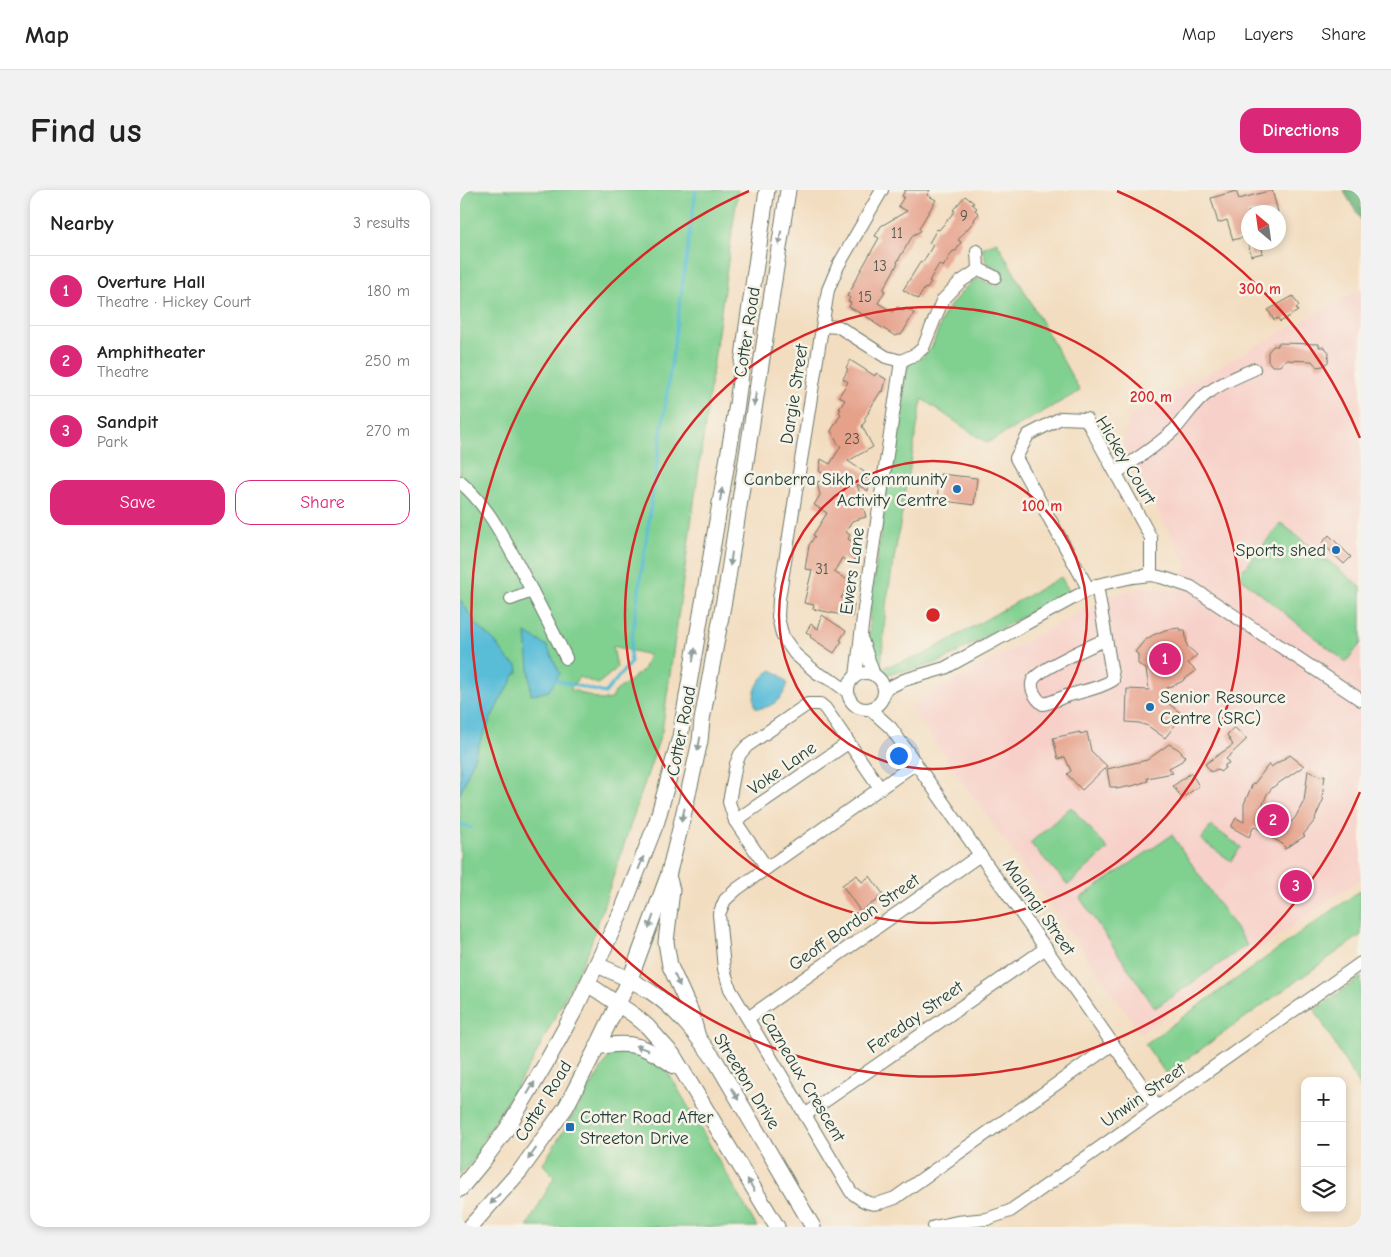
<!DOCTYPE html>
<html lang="en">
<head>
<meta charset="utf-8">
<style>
	body { margin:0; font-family:"Comic Neue",sans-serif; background:#f2f2f2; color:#222 }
	.controls { position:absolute; right:15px; bottom:15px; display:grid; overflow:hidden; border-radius:10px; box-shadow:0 2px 8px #0003 }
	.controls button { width:45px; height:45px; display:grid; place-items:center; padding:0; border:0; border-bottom:1px solid #e0e0e0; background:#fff; color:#222; font:25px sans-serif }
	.compass { position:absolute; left:781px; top:15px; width:45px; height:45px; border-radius:50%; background:#fff; box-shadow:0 2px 8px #0003; rotate:331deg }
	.you { position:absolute; left:438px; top:565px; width:18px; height:18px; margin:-12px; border:4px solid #fff; border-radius:50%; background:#1a73e8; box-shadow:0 0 0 8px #1a73e833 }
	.badge { display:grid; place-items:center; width:32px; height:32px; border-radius:50%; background:#db2777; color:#fff; font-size:16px; font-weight:700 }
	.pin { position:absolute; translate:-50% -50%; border:2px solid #fff; box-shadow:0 1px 5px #0006 }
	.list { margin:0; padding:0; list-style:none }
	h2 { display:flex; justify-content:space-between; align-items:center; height:65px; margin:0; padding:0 20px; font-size:21px }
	h2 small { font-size:16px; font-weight:400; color:#767676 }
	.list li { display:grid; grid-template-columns:32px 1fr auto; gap:15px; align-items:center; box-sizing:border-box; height:70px; padding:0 20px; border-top:1px solid #e0e0e0 }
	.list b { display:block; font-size:19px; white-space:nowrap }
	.list p { margin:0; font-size:16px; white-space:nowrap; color:#767676 }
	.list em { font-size:16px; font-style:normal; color:#767676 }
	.actions { display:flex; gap:10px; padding:15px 20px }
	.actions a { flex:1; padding:11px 0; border:1px solid #db2777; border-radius:15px; text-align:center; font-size:18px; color:#db2777 }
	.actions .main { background:#db2777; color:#fff }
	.icon { flex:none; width:28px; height:28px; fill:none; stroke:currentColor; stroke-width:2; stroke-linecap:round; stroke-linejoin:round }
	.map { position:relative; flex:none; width:901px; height:1037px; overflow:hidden; border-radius:15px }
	header { display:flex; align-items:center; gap:30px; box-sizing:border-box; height:70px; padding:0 25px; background:#fff; border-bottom:1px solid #e0e0e0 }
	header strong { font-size:24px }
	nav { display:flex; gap:28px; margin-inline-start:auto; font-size:18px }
	.intro { display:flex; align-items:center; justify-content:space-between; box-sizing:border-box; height:120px; padding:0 30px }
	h1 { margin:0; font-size:35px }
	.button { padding:12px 22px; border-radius:15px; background:#db2777; color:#fff; font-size:18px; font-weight:700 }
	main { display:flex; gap:30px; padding:0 30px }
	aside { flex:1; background:#fff; border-radius:15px; box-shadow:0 2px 8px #0003 }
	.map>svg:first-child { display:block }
	.built { fill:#f7d1c9 }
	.green { fill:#80d090; stroke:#508662; fill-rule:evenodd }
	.forest { fill:#68b27a; stroke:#447857 }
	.water { fill:#5abdd8; stroke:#3c7d86 }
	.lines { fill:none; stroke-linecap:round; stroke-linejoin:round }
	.stream { stroke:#5abdd8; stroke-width:3 }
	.building { fill:#e6a18b }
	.minor-casing { stroke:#697565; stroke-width:14 }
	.major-casing { stroke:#697565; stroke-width:17 }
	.minor { stroke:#fff; stroke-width:12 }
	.major { stroke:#fff; stroke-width:15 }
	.oneway { fill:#8f9e9a }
	.ring { fill:none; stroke:#d62828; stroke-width:2.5 }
	.poi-dot { fill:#1f6fb2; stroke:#f7f3e8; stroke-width:2 }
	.labels { text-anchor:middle; stroke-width:5; stroke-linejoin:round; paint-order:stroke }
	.number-label { font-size:15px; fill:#51564a }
	.street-label { font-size:18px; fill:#1f3d34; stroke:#f7f3e8 }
	.poi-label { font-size:18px; fill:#1f3d34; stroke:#f7f3e8; text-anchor:end }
	.centre { fill:#d62828; stroke:#f7f3e8; stroke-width:2.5 }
	.ring-label { font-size:15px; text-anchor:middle; font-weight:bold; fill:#d62828; stroke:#f7f3e8; stroke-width:5; stroke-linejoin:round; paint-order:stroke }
</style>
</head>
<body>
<header>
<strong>Map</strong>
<nav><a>Map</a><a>Layers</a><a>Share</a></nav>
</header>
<div class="intro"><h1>Find us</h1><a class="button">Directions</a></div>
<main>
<aside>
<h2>Nearby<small>3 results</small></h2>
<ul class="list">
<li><span class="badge">1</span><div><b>Overture Hall</b><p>Theatre · Hickey Court</p></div><em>180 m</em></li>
<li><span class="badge">2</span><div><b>Amphitheater</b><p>Theatre</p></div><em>250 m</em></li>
<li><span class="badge">3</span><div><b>Sandpit</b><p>Park</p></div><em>270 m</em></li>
</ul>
<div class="actions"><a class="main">Save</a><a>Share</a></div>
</aside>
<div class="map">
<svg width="901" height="1037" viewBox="0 0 901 1037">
	<rect width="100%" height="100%" fill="#f7f3e8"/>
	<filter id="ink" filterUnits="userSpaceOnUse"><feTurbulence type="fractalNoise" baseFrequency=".02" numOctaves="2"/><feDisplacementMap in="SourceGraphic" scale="10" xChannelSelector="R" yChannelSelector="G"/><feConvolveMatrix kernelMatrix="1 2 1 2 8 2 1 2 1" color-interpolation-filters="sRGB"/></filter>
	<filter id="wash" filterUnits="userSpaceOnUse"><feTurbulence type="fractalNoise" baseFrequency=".0096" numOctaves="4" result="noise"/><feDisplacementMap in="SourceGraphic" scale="20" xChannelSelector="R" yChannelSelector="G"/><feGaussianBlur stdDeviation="1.12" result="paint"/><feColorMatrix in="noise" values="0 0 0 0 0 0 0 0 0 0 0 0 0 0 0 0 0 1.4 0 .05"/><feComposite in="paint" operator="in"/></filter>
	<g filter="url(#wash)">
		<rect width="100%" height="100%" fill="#f3ddc0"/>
		<!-- built -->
		<path class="built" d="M901,99v589l-220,155 -232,-327 197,-109 37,-10 33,4 11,-26 -64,-121 8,-29z"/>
		<!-- green -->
		<g class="green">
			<path d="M0,0h278l-76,541 -74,221 -55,108 -48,76 -10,22 -15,17zM153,456l36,9 -6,15 -28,22 -3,7 -11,1 -31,-11 9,-12 19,7 19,-16z"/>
			<path d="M537,52l83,149 -93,52 -65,-44 -36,206 -5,63 40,-12 140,-79 8,14 -129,71 -24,7 -35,6 -7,-8 -5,-22 1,-40 33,-221 6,-21 14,-6 9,-10 13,-35 20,-24 13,-10 19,10 4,-16 -15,-10 -4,-14z"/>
			<path d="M821,333l80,64v56l-15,19 -108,-86z"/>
			<path d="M611,617l37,42 -40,36 -38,-42z"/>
			<path d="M751,636l30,21 -10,14 -30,-21z"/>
			<path d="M712,645l75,110 -92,63 -75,-110z"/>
			<path d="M901,700v45l-195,139 -21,-30z"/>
			<path d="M901,787v112l-46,-79z"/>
			<path d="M160,860l21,4 19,8 14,20 83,145h-230l27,-50 -11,-13 67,-109z"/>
		</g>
		<!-- forest -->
		<path class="forest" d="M883,0h18v30z"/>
		<!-- water -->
		<g class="water">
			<path d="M0,409l16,25 19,18 15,20 7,3 1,7 -5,4 -1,5 -11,17 -20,41 -21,56z"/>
			<path d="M66,443l21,13 13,27 -11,18 -18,4z"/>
			<path d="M312,480l8,5 7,8c-1,14 -17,27 -31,25 -6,-14 3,-31 16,-38z"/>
		</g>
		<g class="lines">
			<!-- stream -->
			<g class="stream">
				<path d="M95,490l50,13 26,-31 -1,-10 66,-462"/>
				<path d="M0,633l11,5"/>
			</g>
		</g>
		<g id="blocks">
			<!-- building -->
			<g class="building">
				<path d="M445,0h25l-3,5 9,5 -17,28 2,3 -8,4 -16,27 1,1 -15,27 2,1 -7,12 15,9 4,-5 7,4 2,-3 8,5 -12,21 -7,2 -22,-14 1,-1 -25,-14 2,-4 -3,-2 2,-3 -3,-2 7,-11 -1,-1 26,-46 -4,-2 6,-10 26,-15 -9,-5 6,-9 -2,-1z"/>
				<path d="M812,0l6,22h-30v24l-15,4 -6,-20 -9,3 -7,-25 25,-7 3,8z"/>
				<path d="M505,6l9,7 -2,1 5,4 -2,2 4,4 -5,5 1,1 -17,20 3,2 -5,9h-3l-10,16 -4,-3 -10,17 2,1 -4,7 -2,-1 -7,11 -15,-9 18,-29 2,1 10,-17 -4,-2 8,-14 2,1 16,-19 -2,-1z"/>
				<path d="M788,52h12l3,11 -12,3z"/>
				<path d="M833,106l6,10 -3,2 2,3 -18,11 -2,-4 -4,2 -6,-10z"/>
				<path d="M818,153l41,1v3h5l5,5 -1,10 -5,4 -6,1 -5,-6 -27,-1 -5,6h-8l-4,-5v-9l5,-6h5z"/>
				<path d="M390,170l25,16 1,-3 10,6 -3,13 -2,-1 -13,21h1l-5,7 2,1 -4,6 11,21 -25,14 22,15 -2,15 -11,-7 9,33 -14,4 -6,11 4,3 -2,4 10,6 -3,4 5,3 -8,12 -10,-6 -8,14 17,10 -10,16 8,2v3l5,1 -2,13 -39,-8 1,-4 -10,-2 8,-33 -7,-1 4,-24 6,-9 -2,-1 14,-22 -13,-8 6,-10 -3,-13 15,-3 -13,-8 2,-12 9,5 11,-18 -3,-2 -7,-13 10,-17 -2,-2 2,-3h-2l6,-9 -6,-4 9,-14 -5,-3 5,-10 -2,-1z"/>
				<path d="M480,284l37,4 -3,27 -37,-5z"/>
				<path d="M869,345l22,22 -7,7 -22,-21z"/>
				<path d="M362,425l24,16 -6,9 2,1 -8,12 -24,-16 1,-2 -5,-3 5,-8 7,5z"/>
				<path d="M719,438l1,2h5l2,16 10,9 -9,8 8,8 -15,11 -14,6 -3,12 19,15 -18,23 -17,-12 -9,-3 -13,-1 1,-33 22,1 -3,-21 -8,-5v-10l-3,-2 9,-11 9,-6 12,-5z"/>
				<path d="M774,537l13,12 -21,20 3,4 -4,2v3l-5,4 -3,-3 -6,3 -6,-8 28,-19 -6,-10z"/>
				<path d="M620,542v2l7,-2 4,19 16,15 -25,24 -15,-16 4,-3 -6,-14 -7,2 -5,-21z"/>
				<path d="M709,554l9,5 7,7 -3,5 -13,7 4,5 -26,5 1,3 -16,5 -16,3v-2h-6l-3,-18 40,-9z"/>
				<path d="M830,565l14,11 -31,21 -6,7 -7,18h14l4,2 5,16 12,-12 9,-17 4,-31 12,6 5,-1 -3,22 2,1 -9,20 1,1 -13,16 2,1 -20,13 -1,-4 -30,-19 -5,11 -18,-10 5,-9 8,4v-18l9,-21 1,1 15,-20 2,3z"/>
				<path d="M731,583l8,13 -17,12 -9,-12z"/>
				<path d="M397,685l5,7 8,-6 13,18 -5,4 1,1 -19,12 -18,-26z"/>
			</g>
		</g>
	</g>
	<g filter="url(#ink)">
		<use href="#blocks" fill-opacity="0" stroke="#697565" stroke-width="1"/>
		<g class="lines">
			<!-- minor casing -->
			<g class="minor-casing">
				<g id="minor">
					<path d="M517,61l1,19"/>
					<path d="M363,136l16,1 47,30 15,4 15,-7 7,-6 19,-47 18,-19 18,-12 5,1 12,6"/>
					<path d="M656,283c20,-14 41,-27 59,-44 11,-12 20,-28 34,-37 14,-10 30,-16 45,-23"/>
					<path d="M0,292c27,23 42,53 59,84 16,31 32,61 47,92"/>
					<path d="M637,395l16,95c-14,9 -31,11 -47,16 -8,3 -15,7 -23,8 -7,-5 -14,-16 -10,-24 5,-10 61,-36 73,-40"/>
					<path d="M629,400l-73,-132 12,-23 33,-17 25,1 65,119v37"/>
					<path d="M51,409l21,-8"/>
					<path d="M402,450l12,35"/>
					<circle cx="406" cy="501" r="18"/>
					<path d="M396,486l8,-67 37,-248"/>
					<path d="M424,500l20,-10 41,-12 152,-83 36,-8 18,-2 13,3 27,9 170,113"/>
					<path d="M387,501l-14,-10 -16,-8 -22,-19 -12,-17 -2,-7 -3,-13 1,-18 49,-309 10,-24 44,-76"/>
					<path d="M410,519l21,19 266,379"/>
					<path d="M456,573l-179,126 -12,11 -6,14 5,55 6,20 121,203c19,15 22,14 44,6l218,-154"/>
					<path d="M275,631l113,-78"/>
					<path d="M307,678l-32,-47 -6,-19 7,-38 4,-10 7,-8 61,-42h12l5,4 55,80"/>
					<path d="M288,828l232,-163"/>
					<path d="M345,925l241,-167"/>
					<path d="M474,1037l23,-5 30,-3 23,-8 351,-248"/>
				</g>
			</g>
			<!-- major casing -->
			<g class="major-casing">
				<g id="major">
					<path d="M209,689l3,11 -6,52 4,24 21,46 7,25"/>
					<path d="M137,775c19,8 37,16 54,27 27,18 47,45 66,71l96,164"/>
					<path d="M128,794l46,31 13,11 26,29 104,172"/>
					<path d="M137,857c35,-7 49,-1 77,19"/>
					<path d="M0,999l23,-28 23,-31 40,-67 30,-55 47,-100 34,-87 23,-84 57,-333 10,-78 20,-136"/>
					<path d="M10,1037l50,-56 46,-64 31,-60 33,-68 38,-103 12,-47 14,-61 6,-27 2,-21 25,-136 61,-394"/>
				</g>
			</g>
			<!-- minor -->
			<use href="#minor" class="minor"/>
			<!-- major -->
			<use href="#major" class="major"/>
		</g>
		<!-- one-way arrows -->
		<defs><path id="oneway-solid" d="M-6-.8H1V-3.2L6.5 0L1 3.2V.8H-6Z" transform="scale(1.25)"/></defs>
		<g class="oneway">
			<use href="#oneway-solid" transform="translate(320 48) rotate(99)"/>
			<use href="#oneway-solid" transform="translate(295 209) rotate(99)"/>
			<use href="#oneway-solid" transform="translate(261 305) rotate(-81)"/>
			<use href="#oneway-solid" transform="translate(271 369) rotate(98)"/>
			<use href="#oneway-solid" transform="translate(234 465) rotate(-80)"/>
			<use href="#oneway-solid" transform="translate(239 554) rotate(100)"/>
			<use href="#oneway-solid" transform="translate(223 625) rotate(103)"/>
			<use href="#oneway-solid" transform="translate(181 673) rotate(-69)"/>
			<use href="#oneway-solid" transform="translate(191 732) rotate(110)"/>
			<use href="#oneway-solid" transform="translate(217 790) rotate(65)"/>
			<use href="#oneway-solid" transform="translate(182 858) rotate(-161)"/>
			<use href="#oneway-solid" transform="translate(71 898) rotate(-59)"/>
			<use href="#oneway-solid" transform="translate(275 904) rotate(60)"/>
			<use href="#oneway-solid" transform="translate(72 964) rotate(126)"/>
			<use href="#oneway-solid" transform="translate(291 995) rotate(-121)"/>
			<use href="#oneway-solid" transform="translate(35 1009) rotate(133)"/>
		</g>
	</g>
	<!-- distance rings -->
	<g class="ring">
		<circle cx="473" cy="425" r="154"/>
		<circle cx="473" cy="425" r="308"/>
		<path d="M900 602A462 462 0 1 1 289 1M657 1A462 462 0 0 1 900 248"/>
	</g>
	<!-- markers -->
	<g class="poi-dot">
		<circle cx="497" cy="299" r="5"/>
		<circle cx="876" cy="360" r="5"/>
		<circle cx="690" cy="517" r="5"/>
		<rect x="105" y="932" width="10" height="10" rx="2.5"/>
	</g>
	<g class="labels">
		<!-- number labels -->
		<g class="number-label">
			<text x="504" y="31">9</text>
			<text x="437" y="48">11</text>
			<text x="420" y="81">13</text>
			<text x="405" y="112">15</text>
			<text x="392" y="254">23</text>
			<text x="362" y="384">31</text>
		</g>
		<!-- street labels -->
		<g class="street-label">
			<text transform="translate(287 142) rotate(-81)" y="6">Cotter Road</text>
			<text transform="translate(334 204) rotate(-81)" y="6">Dargie Street</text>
			<text transform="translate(666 270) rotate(59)" y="6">Hickey Court</text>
			<text transform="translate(392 381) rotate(-82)" y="6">Ewers Lane</text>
			<text transform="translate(221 541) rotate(-79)" y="6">Cotter Road</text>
			<text transform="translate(322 578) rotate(-35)" y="6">Voke Lane</text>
			<text transform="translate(579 717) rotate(55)" y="6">Malangi Street</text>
			<text transform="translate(394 732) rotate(-35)" y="6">Geoff Bardon Street</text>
			<text transform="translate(455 827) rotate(-35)" y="6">Fereday Street</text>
			<text transform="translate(343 887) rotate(59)" y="6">Cazneaux Crescent</text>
			<text transform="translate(287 891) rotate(58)" y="6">Streeton Drive</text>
			<text transform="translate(683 905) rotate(-35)" y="6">Unwin Street</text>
			<text transform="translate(83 911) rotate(-58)" y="6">Cotter Road</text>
		</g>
		<!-- poi labels -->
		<g class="poi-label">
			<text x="487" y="295">Canberra Sikh Community<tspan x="487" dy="21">Activity Centre</tspan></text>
			<text x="866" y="366">Sports shed</text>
			<text x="700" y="513" text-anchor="start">Senior Resource<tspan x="700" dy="21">Centre (SRC)</tspan></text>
			<text x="120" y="933" text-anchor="start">Cotter Road After<tspan x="120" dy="21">Streeton Drive</tspan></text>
		</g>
	</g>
	<circle cx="473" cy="425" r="8" class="centre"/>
	<g class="ring-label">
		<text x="800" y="104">300 m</text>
		<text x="691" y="212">200 m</text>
		<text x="582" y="321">100 m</text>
	</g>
</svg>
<div class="controls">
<button>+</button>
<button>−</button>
<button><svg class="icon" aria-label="layers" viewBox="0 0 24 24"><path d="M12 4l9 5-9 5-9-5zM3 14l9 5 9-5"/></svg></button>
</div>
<svg class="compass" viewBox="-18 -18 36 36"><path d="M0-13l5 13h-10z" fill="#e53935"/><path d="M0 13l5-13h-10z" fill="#767676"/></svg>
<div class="you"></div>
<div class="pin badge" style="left:705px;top:469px">1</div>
<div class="pin badge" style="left:813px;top:630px">2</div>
<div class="pin badge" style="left:836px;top:696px">3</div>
</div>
</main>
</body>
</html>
